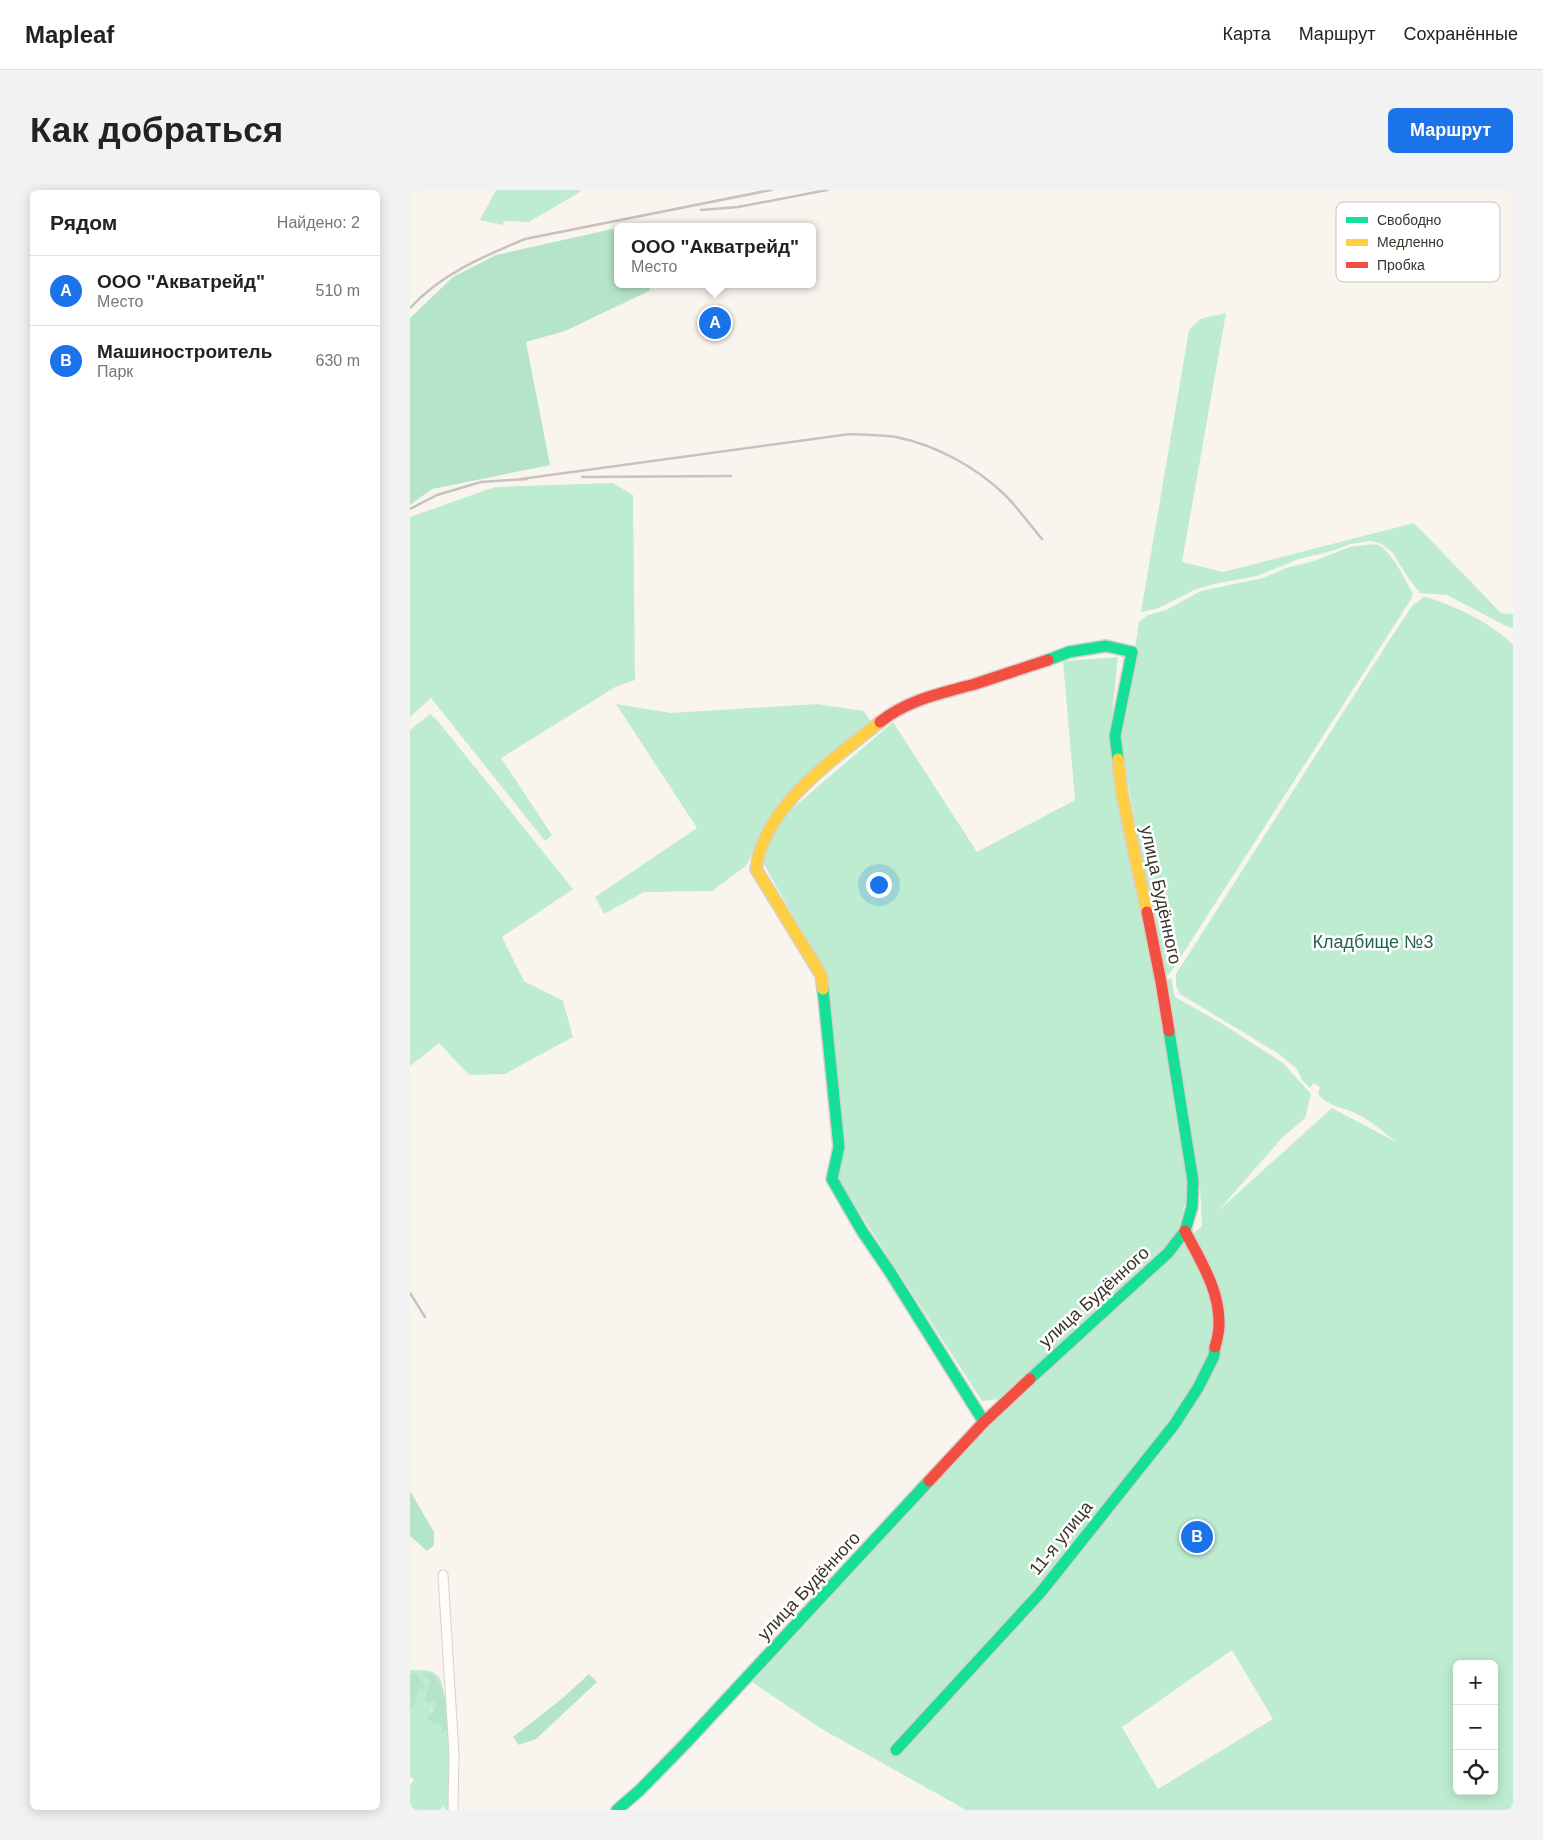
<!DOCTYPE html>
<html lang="ru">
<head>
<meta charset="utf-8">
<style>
	body { margin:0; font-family:Arial,sans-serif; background:#f2f2f2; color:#222 }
	.controls { position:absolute; right:15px; bottom:15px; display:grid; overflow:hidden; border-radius:8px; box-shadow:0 2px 12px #0003 }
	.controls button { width:45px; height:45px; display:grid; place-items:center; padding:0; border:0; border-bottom:1px solid #e0e0e0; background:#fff; color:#222; font:25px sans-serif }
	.you { position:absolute; left:468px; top:694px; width:18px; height:18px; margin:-12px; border:4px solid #fff; border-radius:50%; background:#1a73e8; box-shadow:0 0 0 8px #1a73e833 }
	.badge { display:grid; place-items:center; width:32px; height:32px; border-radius:50%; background:#1a73e8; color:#fff; font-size:16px; font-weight:700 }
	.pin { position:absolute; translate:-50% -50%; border:2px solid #fff; box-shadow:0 1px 5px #0006 }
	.popup { position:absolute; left:204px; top:33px; width:202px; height:65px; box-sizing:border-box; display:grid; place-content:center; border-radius:8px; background:#fff; filter:drop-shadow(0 1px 4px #0005); font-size:16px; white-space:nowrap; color:#767676 }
	.popup b { font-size:19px; color:#222 }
	.popup::after { content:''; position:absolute; left:50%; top:100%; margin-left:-10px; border:10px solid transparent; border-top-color:#fff }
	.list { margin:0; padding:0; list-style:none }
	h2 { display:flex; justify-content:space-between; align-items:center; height:65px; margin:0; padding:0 20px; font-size:21px }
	h2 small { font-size:16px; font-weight:400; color:#767676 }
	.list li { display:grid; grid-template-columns:32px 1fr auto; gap:15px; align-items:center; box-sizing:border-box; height:70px; padding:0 20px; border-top:1px solid #e0e0e0 }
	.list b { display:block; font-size:19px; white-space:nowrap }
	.list p { margin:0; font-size:16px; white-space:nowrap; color:#767676 }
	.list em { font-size:16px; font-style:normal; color:#767676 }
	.icon { flex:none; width:28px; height:28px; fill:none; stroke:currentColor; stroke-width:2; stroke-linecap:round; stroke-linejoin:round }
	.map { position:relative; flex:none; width:1103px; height:1620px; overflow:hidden; border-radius:8px }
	header { display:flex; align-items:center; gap:30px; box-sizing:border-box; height:70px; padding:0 25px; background:#fff; border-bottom:1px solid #e0e0e0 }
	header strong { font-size:24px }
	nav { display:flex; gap:28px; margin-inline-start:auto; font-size:18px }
	.intro { display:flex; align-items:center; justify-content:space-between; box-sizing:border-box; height:120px; padding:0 30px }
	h1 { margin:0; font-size:35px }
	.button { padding:12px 22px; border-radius:8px; background:#1a73e8; color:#fff; font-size:18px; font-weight:700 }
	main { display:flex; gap:30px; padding:0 30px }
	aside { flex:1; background:#fff; border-radius:8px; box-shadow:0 2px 12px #0003 }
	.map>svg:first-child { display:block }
	.green { fill:#beecd1; fill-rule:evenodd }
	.forest { fill:#b5e5c9 }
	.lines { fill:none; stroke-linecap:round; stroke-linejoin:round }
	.street-casing { stroke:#d7d1cb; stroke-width:11 }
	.fast-casing { stroke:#d7d1cb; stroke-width:14 }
	.slow-casing { stroke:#d7d1cb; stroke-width:14 }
	.jam-casing { stroke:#d7d1cb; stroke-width:14 }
	.street { stroke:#fefdfc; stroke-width:9 }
	.fast { stroke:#16e098; stroke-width:11 }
	.slow { stroke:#ffcf43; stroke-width:11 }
	.jam { stroke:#f24e42; stroke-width:11 }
	.rail { stroke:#c4c3c1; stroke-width:2.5 }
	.labels { text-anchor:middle; stroke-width:5; stroke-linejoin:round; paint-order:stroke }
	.street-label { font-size:18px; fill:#3a342d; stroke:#fff }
	.park-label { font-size:18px; fill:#226648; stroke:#fff }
	.key { fill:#fff; stroke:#c4c2c0; stroke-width:1 }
	.key-label { font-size:14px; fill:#3a342d }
</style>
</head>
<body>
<header>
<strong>Mapleaf</strong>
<nav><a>Карта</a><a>Маршрут</a><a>Сохранённые</a></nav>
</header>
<div class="intro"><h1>Как добраться</h1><a class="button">Маршрут</a></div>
<main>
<aside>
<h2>Рядом<small>Найдено: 2</small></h2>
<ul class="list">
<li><span class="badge">A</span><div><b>ООО &quot;Акватрейд&quot;</b><p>Место</p></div><em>510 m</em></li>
<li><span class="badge">B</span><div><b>Машиностроитель</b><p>Парк</p></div><em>630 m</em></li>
</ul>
</aside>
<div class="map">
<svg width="1103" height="1620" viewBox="0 0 1103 1620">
	<rect width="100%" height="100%" fill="#faf4ee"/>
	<!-- green -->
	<g class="green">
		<path d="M86,0h84v2l-51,30 -25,-1 -1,4 -23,-5z"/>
		<path d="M816,123l-44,249 41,10 191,-49 87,90 12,1v14l-5,-1 -61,-32 -27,-2 -11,-14 -17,-27 -12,-9 -10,-2 -20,3 -15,6 -36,9 -42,17 -43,8 -20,6 -35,18 -18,4 48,-282 11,-11z"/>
		<path d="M203,293l20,12 2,185 -18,6 -116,72 51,77 -7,6 -114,-143 -21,19v-200l85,-30z"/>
		<path d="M956,355c3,0 9,-1 12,0 14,6 28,36 35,49l-3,7 -239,371 -3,3 -4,-2 -39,-204 -3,-32 17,-115 9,-7 18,-5 35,-19 62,-13 23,-10 28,-7 36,-14z"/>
		<path d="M1014,407c27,6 71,28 89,48v1165h-547l-146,-82 -68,-46 231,-257 219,-199 -2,-40 -36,-204 7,-4 4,19 46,26 62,40 28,31 -6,24 -24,21 -63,72 114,-103 64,34c-11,-9 -26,-22 -39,-28 -14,-7 -28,-7 -39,-20l2,-7 -6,-4 -4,5 -8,-8 -5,-11 -18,-15 -99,-60 -4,-9v-11l209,-327 27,-41zM822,1460l41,69 -115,70 -36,-62zM1047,1474h37v127h-37z"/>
		<path d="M708,467l-8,78 48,259 31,194 -12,47 -178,164 -17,2 -144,-222 -13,-206 -64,-114 18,-39 114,-98 84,130 98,-52 -12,-139z"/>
		<path d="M206,514l55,9 146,-9 47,7 8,13 -77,62 -36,50 -12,29 -35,26 -68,1 -40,22 -9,-17 102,-69z"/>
		<path d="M20,524l7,6 136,169 -71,48 22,44 39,20 10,36 -68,37 -36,1 -30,-32 -29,23v-336z"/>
		<path d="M0,1480c31,-1 32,5 35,34l-3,-17 -6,-9 -13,-4 7,7 -5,15 11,6v4l-6,6 7,11 6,4v7l5,-5 2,28v53h-4l-3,-4 -3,4h-30v-24l4,-7 -4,-2v-71h4l6,-16 -3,-16h-7z"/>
	</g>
	<!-- forest -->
	<g class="forest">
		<path d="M207,38l1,56h33l-2,7 -84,40 -39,11 24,123 -118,24 -22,16v-187l43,-41 43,-22z"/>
		<path d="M0,1301l24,41v13l-7,6 -17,-15z"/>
		<path d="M14,1481c24,6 22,39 24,58l-5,5 -4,-2 3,-1 1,-4 -6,-4 -4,1 -6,-6 9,-12v-4h-10l-1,-6 5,-15 -7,-7z"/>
		<path d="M0,1484h7l8,12v4h-5l-6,16 -2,1 -2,-1z"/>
		<path d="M179,1484l8,8 -61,57 -17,6 -6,-8 51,-40z"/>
	</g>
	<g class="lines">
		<!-- street casing -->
		<g class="street-casing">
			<path id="street" d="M33,1385l11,179 -1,56"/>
		</g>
		<!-- fast casing -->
		<g class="fast-casing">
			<g id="fast">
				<path d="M638,470l21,-8 37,-6 26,6"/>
				<path d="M708,569l-3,-23 17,-84"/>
				<path d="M413,799l16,158 -7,32 30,52 28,41 94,150"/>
				<path d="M620,1189l138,-126 17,-22 7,-24 1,-26 -24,-150"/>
				<path d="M486,1560l145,-158 133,-167 24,-37 16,-32 1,-9"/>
				<path d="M207,1620l23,-20 46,-47 243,-262"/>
			</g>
		</g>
		<!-- slow casing -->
		<g class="slow-casing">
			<g id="slow">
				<path d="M708,569l4,35 25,118"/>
				<path d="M413,799l-2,-14 -65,-106c8,-63 77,-109 124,-147"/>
			</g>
		</g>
		<!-- jam casing -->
		<g class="jam-casing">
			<g id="jam">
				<path d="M470,532c27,-22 62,-29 95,-38 25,-8 49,-16 73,-24"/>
				<path d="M737,722l14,70 8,49"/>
				<path d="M775,1041c15,29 35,59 34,94 0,7 -2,15 -4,22"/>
				<path d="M519,1291l55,-59 46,-43"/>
			</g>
		</g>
		<!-- street -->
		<use href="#street" class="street"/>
		<!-- fast -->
		<use href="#fast" class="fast"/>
		<!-- slow -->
		<use href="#slow" class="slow"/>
		<!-- jam -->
		<use href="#jam" class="jam"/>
		<!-- rail -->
		<g class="rail">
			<path d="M291,20l37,-3 89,-17"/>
			<path d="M0,118c31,-34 74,-52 115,-69l246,-49"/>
			<path d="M172,287l149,-1"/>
			<path d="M111,289l329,-45c15,1 31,1 46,3 40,8 80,30 109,58 14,14 25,30 37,44"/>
			<path d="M0,319l27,-14 44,-13 46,-3"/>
			<path d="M0,1103l15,24"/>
		</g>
	</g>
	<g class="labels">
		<!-- street labels -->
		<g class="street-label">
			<text transform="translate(751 705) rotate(78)" y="6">улица Будённого</text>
			<text transform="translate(684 1107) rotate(-42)" y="6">улица Будённого</text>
			<text transform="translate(651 1348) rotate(-51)" y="6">11-я улица</text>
			<text transform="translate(399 1396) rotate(-47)" y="6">улица Будённого</text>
		</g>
		<!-- park labels -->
		<g class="park-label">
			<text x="963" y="758">Кладбище №3</text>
		</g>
	</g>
	<!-- legend -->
	<rect x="926" y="12" width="164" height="80" rx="8" class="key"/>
	<rect x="936" y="27" width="22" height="6" fill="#16e098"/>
	<rect x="936" y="49" width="22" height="7" fill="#ffcf43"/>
	<rect x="936" y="72" width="22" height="6" fill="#f24e42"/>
	<g class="key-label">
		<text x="967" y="35">Свободно</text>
		<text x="967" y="57">Медленно</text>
		<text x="967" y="80">Пробка</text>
	</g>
</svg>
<div class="controls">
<button>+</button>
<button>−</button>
<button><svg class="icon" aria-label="locate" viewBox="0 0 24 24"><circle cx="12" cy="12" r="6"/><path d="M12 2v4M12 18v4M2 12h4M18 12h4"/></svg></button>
</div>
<div class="you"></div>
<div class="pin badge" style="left:305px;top:133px">A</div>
<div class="popup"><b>ООО &quot;Акватрейд&quot;</b>Место</div>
<div class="pin badge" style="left:787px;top:1347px">B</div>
</div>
</main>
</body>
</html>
